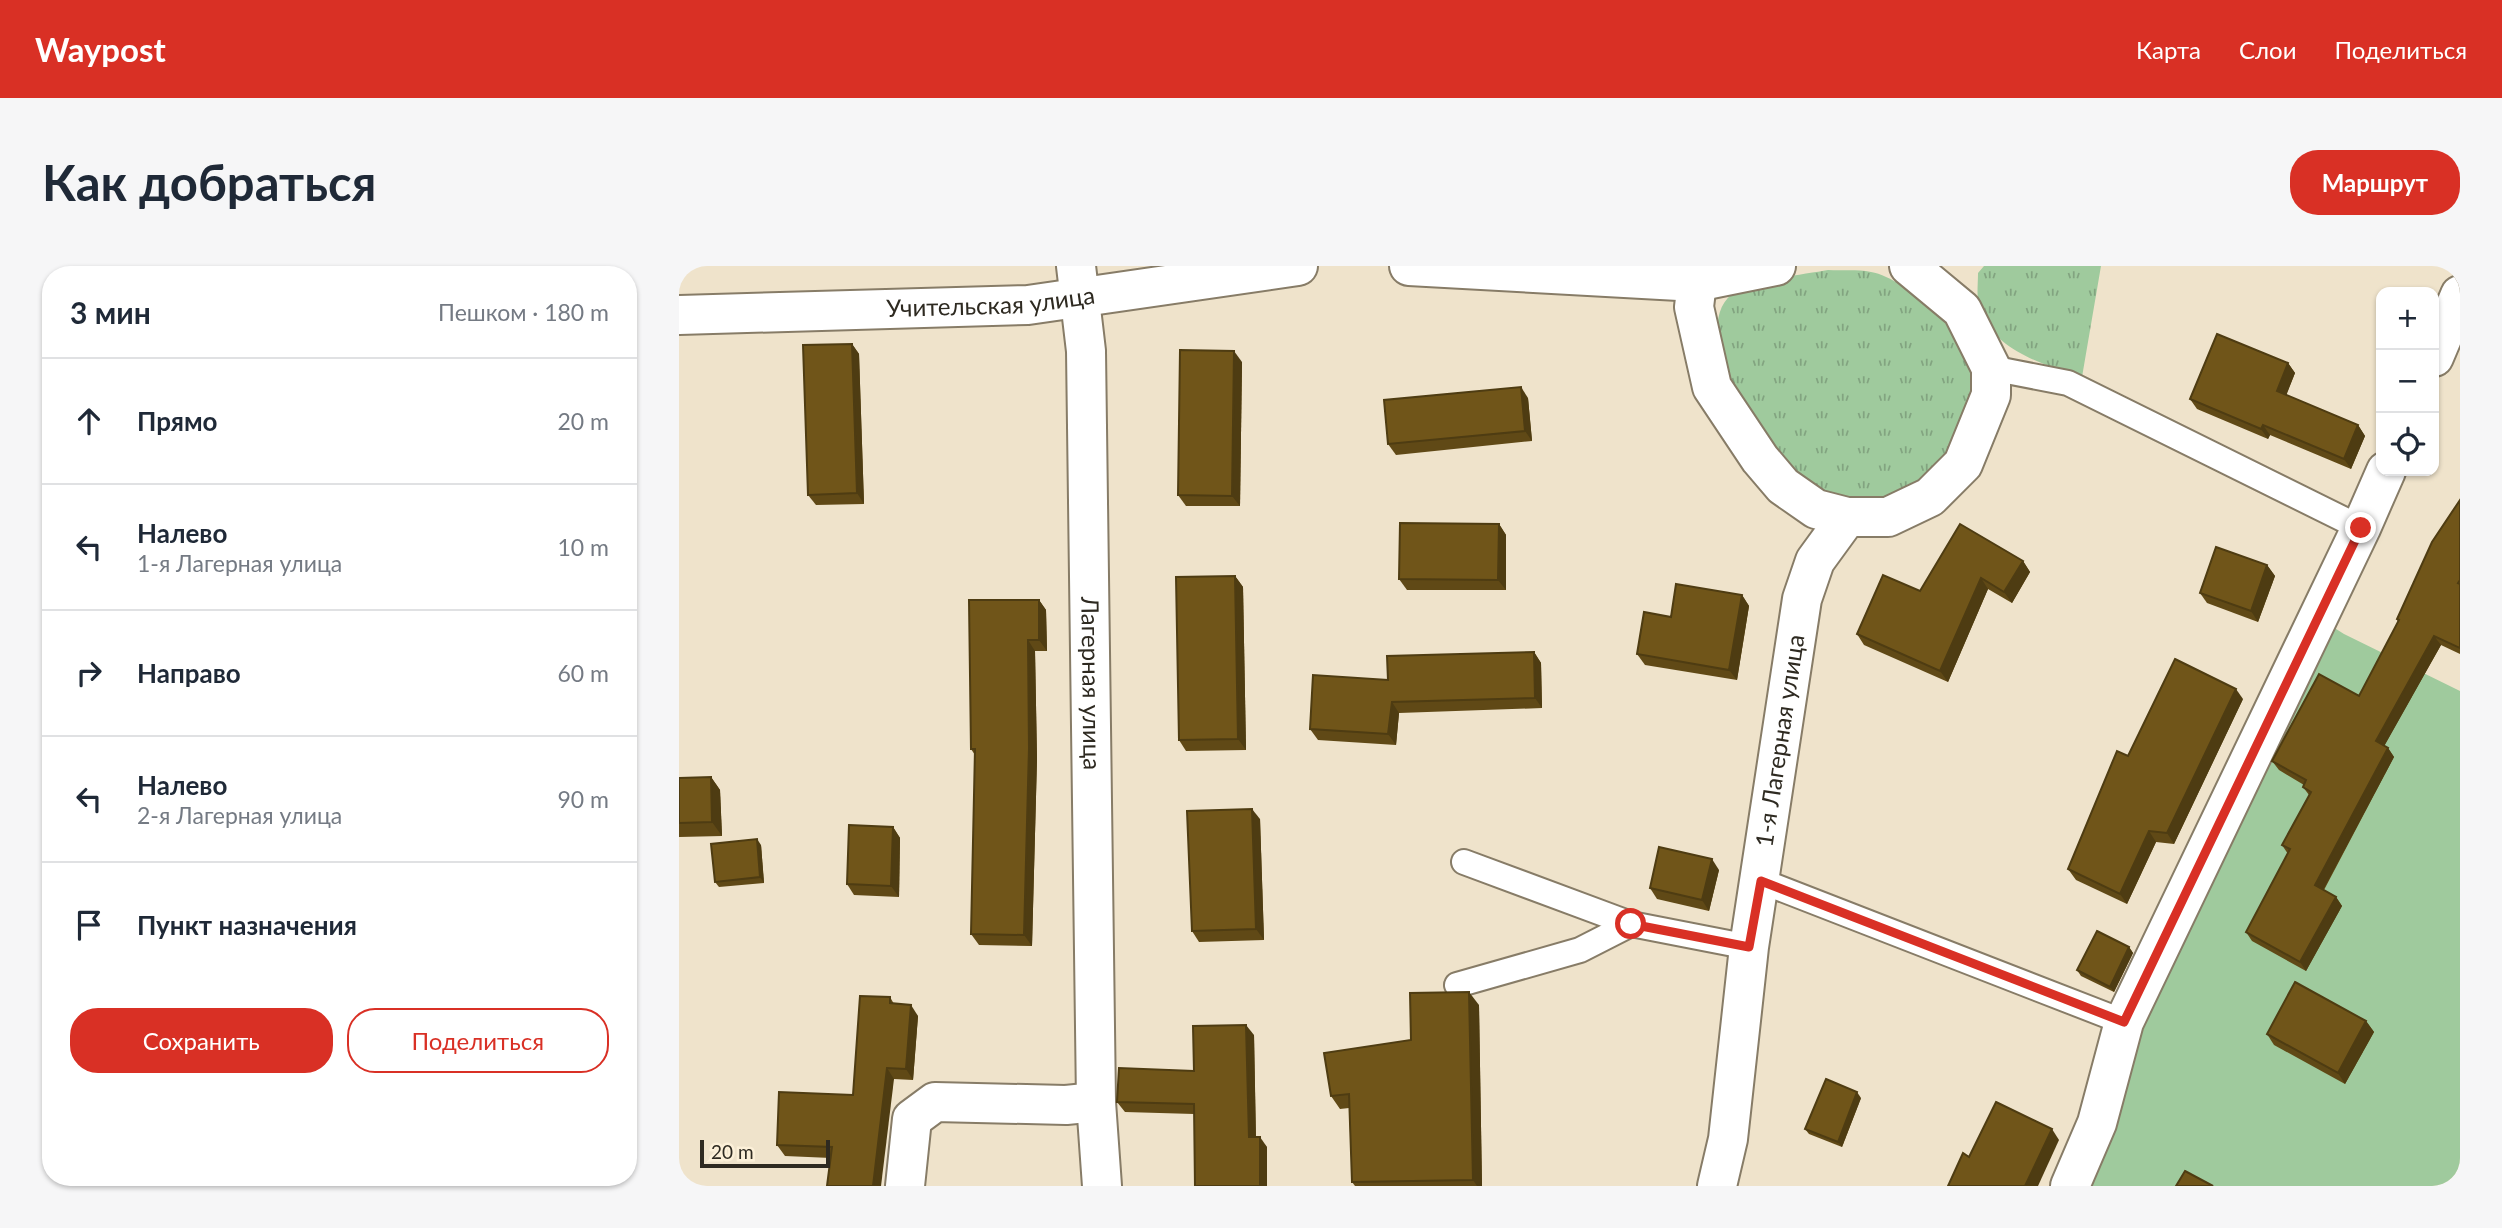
<!DOCTYPE html>
<html lang="ru">
<head>
<meta charset="utf-8">
<style>
	body { margin:0; font-family:Lato,sans-serif; background:#f6f6f7; color:#1f2937 }
	.controls { position:absolute; right:21px; top:21px; display:grid; overflow:hidden; border-radius:14px; box-shadow:0 2px 5px #0004 }
	.controls button { width:63px; height:63px; display:grid; place-items:center; padding:0; border:0; border-bottom:2px solid #e0e1e3; background:#fff; color:#1f2937; font:35px sans-serif }
	.scale { position:absolute; left:21px; bottom:18px; width:130px; box-sizing:border-box; padding-left:7px; border:4px solid #2e2a21; border-top:0; font-size:19px; line-height:24px; white-space:nowrap; color:#2e2a21; -webkit-text-stroke:5px #fcf0d8; paint-order:stroke }
	.stop { position:absolute; width:21px; height:21px; margin:-16px; border:5px solid #d93025; border-radius:50%; background:#fff }
	.stop.end { background:#d93025; border-color:#fff; box-shadow:0 2px 7px #0008 }
	.list { margin:0; padding:0; list-style:none }
	h2 { display:flex; justify-content:space-between; align-items:center; height:91px; margin:0; padding:0 28px; font-size:30px }
	h2 small { font-size:23px; font-weight:400; color:#747a83 }
	.list li { display:grid; grid-template-columns:46px 1fr auto; gap:21px; align-items:center; box-sizing:border-box; height:126px; padding:0 28px; border-top:2px solid #e0e1e3 }
	.list b { display:block; font-size:26px; white-space:nowrap }
	.list p { margin:0; font-size:23px; white-space:nowrap; color:#747a83 }
	.list em { font-size:23px; font-style:normal; color:#747a83 }
	.actions { display:flex; gap:14px; padding:21px 28px }
	.actions a { flex:1; padding:16px 0; border:2px solid #d93025; border-radius:28px; text-align:center; font-size:24px; color:#d93025 }
	.actions .main { background:#d93025; color:#fff }
	.icon { flex:none; width:38px; height:38px; fill:none; stroke:currentColor; stroke-width:2; stroke-linecap:round; stroke-linejoin:round }
	.map { position:relative; flex:none; width:1781px; height:920px; overflow:hidden; border-radius:28px }
	header { display:flex; align-items:center; gap:42px; box-sizing:border-box; height:98px; padding:0 35px; background:#d93025; color:#fff }
	header strong { font-size:33px }
	nav { display:flex; gap:38px; margin-inline-start:auto; font-size:24px }
	.intro { display:flex; align-items:center; justify-content:space-between; box-sizing:border-box; height:168px; padding:0 42px }
	h1 { margin:0; font-size:49px }
	.button { padding:18px 32px; border-radius:28px; background:#d93025; color:#fff; font-size:24px; font-weight:700 }
	main { display:flex; gap:42px; padding:0 42px }
	aside { flex:1; background:#fff; border-radius:28px; box-shadow:0 2px 5px #0004 }
	.map>svg:first-child { display:block }
	.grass { fill:url(#grass-tufts) }
	.green { fill:#9fca9d }
	.lines { fill:none; stroke-linecap:round; stroke-linejoin:round }
	.service-casing { stroke:#877c67; stroke-width:28 }
	.minor-casing { stroke:#877c67; stroke-width:42 }
	.service { stroke:#fff; stroke-width:24 }
	.minor { stroke:#fff; stroke-width:38 }
	.wall { fill:#604916 }
	.shaded-wall { fill:#4e3c12 }
	.building { fill:#705519; stroke:#4e3c12; stroke-width:2 }
	.route { stroke:#d93025; stroke-width:9 }
	.labels { text-anchor:middle; stroke-width:7; stroke-linejoin:round; paint-order:stroke }
	.street-label { font-size:24px; fill:#2e2a21; stroke:#fcf0d8 }
</style>
</head>
<body>
<header>
<strong>Waypost</strong>
<nav><a>Карта</a><a>Слои</a><a>Поделиться</a></nav>
</header>
<div class="intro"><h1>Как добраться</h1><a class="button">Маршрут</a></div>
<main>
<aside>
<h2>3 мин<small>Пешком · 180 m</small></h2>
<ul class="list">
<li><svg class="icon" aria-label="ahead" viewBox="0 0 24 24"><path d="M12 20V5M6 11l6-6 6 6"/></svg><div><b>Прямо</b></div><em>20 m</em></li>
<li><svg class="icon" aria-label="left" viewBox="0 0 24 24"><path d="M17 20v-9H6M10 6l-5 5 5 5"/></svg><div><b>Налево</b><p>1-я Лагерная улица</p></div><em>10 m</em></li>
<li><svg class="icon" aria-label="right" viewBox="0 0 24 24"><path d="M7 20v-9h11M14 6l5 5-5 5"/></svg><div><b>Направо</b></div><em>60 m</em></li>
<li><svg class="icon" aria-label="left" viewBox="0 0 24 24"><path d="M17 20v-9H6M10 6l-5 5 5 5"/></svg><div><b>Налево</b><p>2-я Лагерная улица</p></div><em>90 m</em></li>
<li><svg class="icon" aria-label="arrive" viewBox="0 0 24 24"><path d="M6 21V4h12l-3 4 3 4H6"/></svg><div><b>Пункт назначения</b></div></li>
</ul>
<div class="actions"><a class="main">Сохранить</a><a>Поделиться</a></div>
</aside>
<div class="map">
<svg width="1781" height="920" viewBox="0 0 1781 920">
	<defs>
		<pattern id="grass-tufts" width="24" height="20" patternUnits="userSpaceOnUse" patternTransform="scale(1.75)"><rect width="24" height="20" fill="#9fca9d"/><path d="M3 7l-1-3M5 7V3M7 7l1-3M15 17l-1-3M17 17v-4M19 17l1-3" fill="none" stroke="#82a480"/></pattern>
	</defs>
	<rect width="100%" height="100%" fill="#efe3cb"/>
	<!-- grass -->
	<g class="grass">
		<path d="M1305,0h117l-19,111c-38,-12 -86,-26 -102,-66 -4,-11 -2,-27 -2,-38z"/>
		<path d="M1149,4c14,1 29,-1 43,2 19,3 44,22 58,35 14,14 37,33 41,54 2,8 0,18 0,26 1,58 -31,100 -87,116 -81,23 -215,-169 -147,-212 17,-11 71,-17 92,-21z"/>
	</g>
	<!-- green -->
	<path class="green" d="M1630,346l35,22 116,57v495h-406z"/>
	<g class="lines">
		<!-- service casing -->
		<g class="service-casing">
			<g id="service">
				<path d="M1312,102l77,15 293,145"/>
				<path d="M785,596l167,62 118,23"/>
				<path d="M1082,615l363,141"/>
				<path d="M778,719l123,-35 51,-26"/>
			</g>
		</g>
		<!-- minor casing -->
		<g class="minor-casing">
			<g id="minor">
				<path id="s1" d="M397,0l10,85 10,751 6,84"/>
				<path d="M730,0l288,16 79,-16"/>
				<path d="M1018,16l-3,25 18,80 48,72 23,27 33,23 31,8h41l42,-20 33,-33 28,-69v-27l-29,-58 -53,-44"/>
				<path id="s2" d="M0,49l349,-10 270,-39"/>
				<path d="M1755,91l26,-62"/>
				<path d="M226,920l7,-67 23,-17 131,3 30,-3"/>
				<path id="s3" d="M1038,920l11,-47 21,-192 53,-348 13,-38 32,-44"/>
				<path d="M1391,920l27,-63 27,-101 237,-494 25,-57"/>
			</g>
		</g>
		<!-- service -->
		<use href="#service" class="service"/>
		<!-- minor -->
		<use href="#minor" class="minor"/>
	</g>
	<!-- wall -->
	<g class="wall">
		<path d="M173,78l7,10 5,150 -48,1 -8,-10z"/>
		<path d="M563,96l-2,144h-54l-8,-11z"/>
		<path d="M1609,97l7,10 -9,22 72,30 7,11 -14,33 -81,-34 -2,4 -71,-30 -7,-10z"/>
		<path d="M849,132l4,43 -136,14 -8,-11z"/>
		<path d="M1781,234v154l-19,-9 -57,101 4,2 6,9 -70,133 12,7 6,9 -36,65 -54,-30 -6,-9 42,-78 -6,-9 27,-50 -6,-8 1,-2 -25,-15 -7,-9 87,-65 39,-74 -1,-3z"/>
		<path d="M820,258l7,11v55h-99l-8,-11z"/>
		<path d="M1344,295l7,11 -18,31 -24,-14 -40,93 -84,-37 -7,-11 63,-43z"/>
		<path d="M1588,299l8,11 -17,46 -51,-19 -7,-10z"/>
		<path d="M556,310l8,11 3,163 -60,1 -7,-11z"/>
		<path d="M1063,329l7,11 -12,74 -92,-15 -8,-11 34,-37z"/>
		<path d="M360,334l7,10 1,41h-12l2,108 -5,187 -53,-1 -8,-11 4,-179 -4,-6z"/>
		<path d="M855,386l7,11 1,45 -143,5 -3,32 -78,-5 -8,-11 78,-49z"/>
		<path d="M1564,433l-69,145 -18,-2 -29,62 -51,-24 -8,-11 60,-113z"/>
		<path d="M32,511l9,13 2,46 -43,1v-59z"/>
		<path d="M581,553l4,121 -65,2 -7,-11z"/>
		<path d="M214,561l7,11 -1,59 -45,-2 -7,-11z"/>
		<path d="M82,579l3,38 -45,4 -4,-5z"/>
		<path d="M1040,604l-10,41 -52,-12 -7,-11z"/>
		<path d="M1450,681l4,6 -19,39 -33,-16 -4,-6z"/>
		<path d="M211,731l4,7 24,12 -5,64 -19,-1 -63,79 -46,-2 -8,-11 76,-50z"/>
		<path d="M800,739l3,181h-127l-3,-4 -3,-74 -9,1 -9,-13 80,-56z"/>
		<path d="M1687,755l8,11 -29,52 -71,-39 -7,-11z"/>
		<path d="M575,769l2,102 11,10 -73,-33 -69,-2 -8,-10 77,-31z"/>
		<path d="M1182,832l-19,49 -33,-13 -4,-5z"/>
	</g>
	<!-- shaded-wall -->
	<g class="shaded-wall">
		<path d="M173,78l7,10 5,150 -7,-11z"/>
		<path d="M555,85l8,11 -2,144 -8,-10z"/>
		<path d="M1609,97l7,10 -11,28 -7,-10z"/>
		<path d="M842,121l7,11 4,43 -7,-10z"/>
		<path d="M1584,159l7,10 -2,4 -7,-10z"/>
		<path d="M1679,159l7,11 -14,33 -7,-10z"/>
		<path d="M820,258l7,11v55l-8,-10z"/>
		<path d="M1344,295l7,11 -18,31 -8,-11z"/>
		<path d="M1588,299l8,11 -17,46 -7,-11z"/>
		<path d="M556,310l8,11 3,163 -8,-11z"/>
		<path d="M1302,312l7,11 -40,93 -8,-11z"/>
		<path d="M1063,329l7,11 -12,74 -8,-10z"/>
		<path d="M360,334l7,10 1,41 -8,-11z"/>
		<path d="M1755,370l7,9 -59,105 -6,-9z"/>
		<path d="M349,374l7,11 2,108 -5,187 -8,-11z"/>
		<path d="M855,386l7,11 1,45 -7,-10z"/>
		<path d="M1557,423l7,10 -69,145 -7,-11z"/>
		<path d="M713,436l7,11 -3,32 -8,-11z"/>
		<path d="M1709,482l6,9 -73,137 -6,-9z"/>
		<path d="M32,511l9,13 2,46 -10,-14z"/>
		<path d="M573,543l8,10 4,121 -8,-11z"/>
		<path d="M214,561l7,11 -1,59 -8,-11z"/>
		<path d="M1470,565l7,11 -29,62 -7,-10z"/>
		<path d="M78,573l4,6 3,38 -4,-6z"/>
		<path d="M1033,593l7,11 -10,41 -7,-11z"/>
		<path d="M1657,631l6,9 -36,65 -6,-9z"/>
		<path d="M1450,681l4,6 -19,39 -4,-5z"/>
		<path d="M790,726l10,13 3,181h-5l-4,-6z"/>
		<path d="M232,739l7,11 -5,64 -7,-11z"/>
		<path d="M1687,755l8,11 -29,52 -7,-11z"/>
		<path d="M567,759l8,10 2,112 -7,-10z"/>
		<path d="M208,802l7,11 -13,107h-8z"/>
		<path d="M1178,826l4,6 -19,49 -4,-5z"/>
		<path d="M1373,863l7,11 -21,46h-13z"/>
		<path d="M581,871l7,10v39h-7z"/>
	</g>
	<!-- building -->
	<g class="building">
		<path d="M1538,68l71,29 -11,28 81,34 -14,34 -81,-34 -2,4 -71,-30z"/>
		<path d="M173,78l5,149 -49,2 -5,-150z"/>
		<path d="M501,84l54,1 -2,145 -54,-1z"/>
		<path d="M842,121l4,44 -137,13 -4,-44z"/>
		<path d="M1781,234v80l-2,3 2,1v64l-26,-12 -58,105 12,7 -73,137 21,12 -36,65 -54,-30 44,-83 -8,-4 29,-53 -8,-5 3,-7 -34,-19 47,-87 40,22 40,-76 -2,-1 35,-77z"/>
		<path d="M721,257l99,1 -1,56 -99,-1z"/>
		<path d="M1281,258l63,37 -19,31 -23,-14 -41,93 -83,-37 26,-59 37,16z"/>
		<path d="M1537,281l51,18 -16,46 -51,-18z"/>
		<path d="M556,310l3,163 -59,1 -3,-163z"/>
		<path d="M997,318l66,11 -13,75 -92,-16 7,-42 27,5z"/>
		<path d="M290,334h70v40h-11l1,108 -5,187 -53,-1 4,-185h-4z"/>
		<path d="M855,386l1,46 -143,4 -4,32 -78,-5 3,-54 75,5 -1,-24z"/>
		<path d="M1496,393l61,30 -69,144 -18,-2 -29,63 -52,-25 49,-118 11,5z"/>
		<path d="M32,511l1,45 -33,1v-45z"/>
		<path d="M573,543l4,120 -64,2 -5,-120z"/>
		<path d="M170,559l44,2 -2,59 -44,-2z"/>
		<path d="M78,573l3,38 -45,5 -4,-38z"/>
		<path d="M980,581l53,12 -10,41 -52,-12z"/>
		<path d="M1418,665l32,16 -19,40 -33,-17z"/>
		<path d="M1616,716l71,39 -28,52 -71,-39z"/>
		<path d="M790,726l4,188 -121,2 -3,-88 -18,2 -7,-43 87,-13 -1,-47z"/>
		<path d="M181,730l30,1v6l21,2 -5,64 -19,-1 -14,118h-46l5,-39 -55,-2 2,-53 74,3z"/>
		<path d="M567,759l3,112h11v49h-65l-1,-82 -77,-2 2,-34 75,3 -1,-45z"/>
		<path d="M1147,813l31,13 -19,50 -33,-13z"/>
		<path d="M1317,836l56,27 -27,57h-77l15,-33 6,4z"/>
		<path d="M1506,905l28,15h-37z"/>
	</g>
	<g class="lines">
		<!-- route -->
		<path class="route" d="M952,658l118,23 12,-66 363,141 237,-494"/>
	</g>
	<g class="labels">
		<!-- street labels -->
		<g class="street-label">
			<text dy="8" stroke="none"><textPath href="#s2" startOffset="312">Учительская улица</textPath></text>
			<text dy="8" stroke="none"><textPath href="#s1" startOffset="418">Лагерная улица</textPath></text>
			<text dy="8" stroke="none"><textPath href="#s3" startOffset="450">1-я Лагерная улица</textPath></text>
		</g>
	</g>
</svg>
<div class="controls">
<button>+</button>
<button>−</button>
<button><svg class="icon" aria-label="locate" viewBox="0 0 24 24"><circle cx="12" cy="12" r="6"/><path d="M12 2v4M12 18v4M2 12h4M18 12h4"/></svg></button>
</div>
<div class="scale">20 m</div>
<div class="stop" style="left:952px;top:658px"></div>
<div class="stop end" style="left:1682px;top:262px"></div>
</div>
</main>
</body>
</html>
